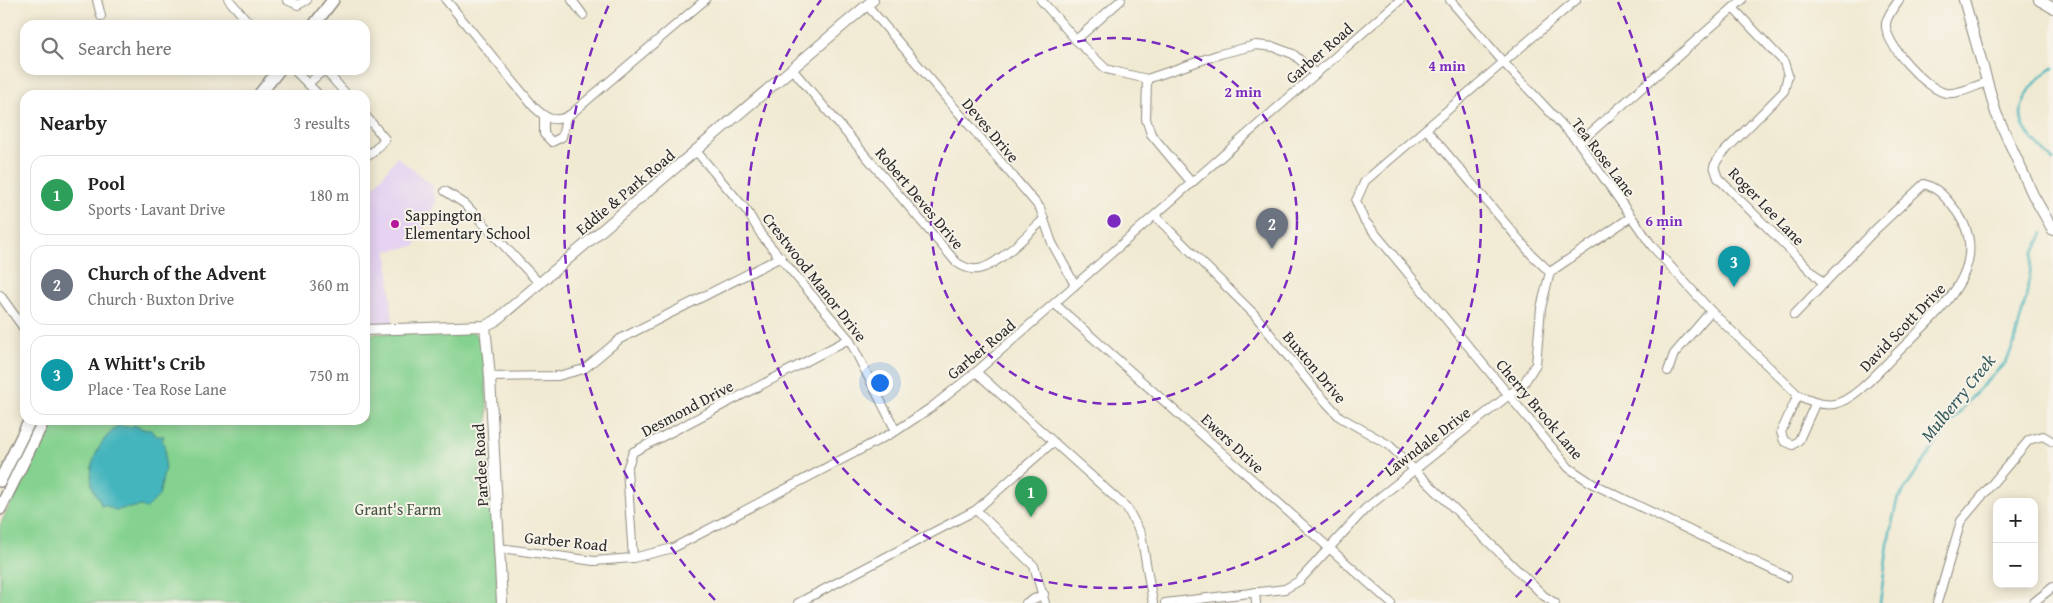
<!DOCTYPE html>
<html lang="en">
<head>
<meta charset="utf-8">
<style>
	body { margin:0; font-family:"Gentium Book Plus",serif; background:#f6f6f6; color:#222 }
	.controls { position:absolute; right:15px; bottom:15px; display:grid; overflow:hidden; border-radius:10px; box-shadow:0 2px 12px #0003 }
	.controls button { width:45px; height:45px; display:grid; place-items:center; padding:0; border:0; border-bottom:1px solid #e0e0e0; background:#fff; color:#222; font:25px sans-serif }
	.you { position:absolute; left:879px; top:382px; width:18px; height:18px; margin:-12px; border:4px solid #fff; border-radius:50%; background:#1a73e8; box-shadow:0 0 0 8px #1a73e833 }
	.badge { display:grid; place-items:center; width:32px; height:32px; border-radius:50%; background:#0f766e; color:#fff; font-size:16px; font-weight:700 }
	.pin { position:absolute; translate:-50% -41px; filter:drop-shadow(0 1px 2px #0008) }
	.pin::after { content:''; position:absolute; top:26px; width:18px; height:15px; background:inherit; clip-path:polygon(0 0,100% 0,50% 100%) }
	.list { margin:0; padding:0; list-style:none }
	h2 { display:flex; justify-content:space-between; align-items:center; height:65px; margin:0; padding:0 20px; font-size:21px }
	h2 small { font-size:16px; font-weight:400; color:#767676 }
	.list li { display:grid; grid-template-columns:32px 1fr auto; gap:15px; align-items:center; box-sizing:border-box; height:80px; margin:0 10px 10px; padding:0 10px; border:1px solid #e0e0e0; border-radius:15px }
	.list b { display:block; font-size:19px; white-space:nowrap }
	.list p { margin:0; font-size:16px; white-space:nowrap; color:#767676 }
	.list em { font-size:16px; font-style:normal; color:#767676 }
	.icon { flex:none; width:28px; height:28px; fill:none; stroke:currentColor; stroke-width:2; stroke-linecap:round; stroke-linejoin:round }
	.map { position:relative; flex:none; width:2053px; height:603px; overflow:hidden }
	.search { position:absolute; background:#fff; box-shadow:0 2px 12px #0003; left:20px; top:20px; width:350px; height:55px; display:flex; align-items:center; gap:12px; box-sizing:border-box; padding:0 18px; border-radius:15px; color:#767676; font-size:19px }
	.panel { position:absolute; background:#fff; box-shadow:0 2px 12px #0003; left:20px; top:90px; width:350px; height:335px; border-radius:15px }
	.map>svg:first-child { display:block }
	.built { fill:#e5d3f1 }
	.green { fill:#85d290; stroke:#587e5e }
	.water { fill:#45b5bd; stroke:#387074 }
	.lines { fill:none; stroke-linecap:round; stroke-linejoin:round }
	.stream { stroke:#45b5bd; stroke-width:2.5 }
	.street-casing { stroke:#8e8a7f; stroke-width:10 }
	.secondary-casing { stroke:#8e8a7f; stroke-width:12 }
	.primary-casing { stroke:#8e8a7f; stroke-width:14 }
	.street { stroke:#fff; stroke-width:8 }
	.secondary { stroke:#fff; stroke-width:10 }
	.primary { stroke:#fff; stroke-width:11 }
	.ring { fill:none; stroke:#7b2cbf; stroke-width:2.5; stroke-dasharray:9 6 }
	.poi-dot { fill:#b5179e; stroke:#f7f3e8; stroke-width:2 }
	.labels { text-anchor:middle; stroke-width:4; stroke-linejoin:round; paint-order:stroke }
	.street-label { font-size:16px; fill:#2b2b2b; stroke:#f7f3e8 }
	.poi-label { font-size:16px; fill:#2b2b2b; stroke:#f7f3e8; text-anchor:start }
	.park-label { font-size:16px; fill:#425544; stroke:#f7f3e8 }
	.water-label { font-size:18px; font-style:italic; fill:#345b5e; stroke:#f7f3e8 }
	.centre { fill:#7b2cbf; stroke:#f7f3e8; stroke-width:2.5 }
	.ring-label { font-size:15px; text-anchor:middle; font-weight:bold; fill:#7b2cbf; stroke:#f7f3e8; stroke-width:4; stroke-linejoin:round; paint-order:stroke }
</style>
</head>
<body>
<div class="map">
<svg width="2053" height="603" viewBox="0 0 2053 603">
	<rect width="100%" height="100%" fill="#f7f3e8"/>
	<filter id="ink" filterUnits="userSpaceOnUse"><feTurbulence type="fractalNoise" baseFrequency=".02" numOctaves="2"/><feDisplacementMap in="SourceGraphic" scale="10" xChannelSelector="R" yChannelSelector="G"/><feConvolveMatrix kernelMatrix="1 2 1 2 8 2 1 2 1" color-interpolation-filters="sRGB"/></filter>
	<filter id="wash" filterUnits="userSpaceOnUse"><feTurbulence type="fractalNoise" baseFrequency=".0096" numOctaves="4" result="noise"/><feDisplacementMap in="SourceGraphic" scale="20" xChannelSelector="R" yChannelSelector="G"/><feGaussianBlur stdDeviation="1.12" result="paint"/><feColorMatrix in="noise" values="0 0 0 0 0 0 0 0 0 0 0 0 0 0 0 0 0 1.4 0 .05"/><feComposite in="paint" operator="in"/></filter>
	<g filter="url(#wash)">
		<rect width="100%" height="100%" fill="#f1ead3"/>
		<!-- built -->
		<path class="built" d="M397,157l37,30 -1,6 3,8 -21,45 -28,5 6,74h-28v-126z"/>
		<!-- green -->
		<path class="green" d="M469,331l8,4 7,17 14,251h-498v-78l52,-105h313v-86z"/>
		<!-- water -->
		<path class="water" d="M133,425l13,5 3,-2 7,8h8l-2,5 3,3v24l-6,28 -13,13 -4,-3 -27,4 -10,-5 -4,1c0,-6 -6,-11 -8,-17 -7,-23 7,-50 25,-63l13,1z"/>
		<g class="lines">
			<!-- stream -->
			<g class="stream">
				<path d="M2053,68c-20,13 -43,40 -26,64 7,11 18,18 26,29"/>
				<path d="M1880,603l9,-66 8,-36 51,-75 30,-36 28,-28 8,-18 12,-46 7,-43 10,-22"/>
			</g>
		</g>
	</g>
	<g filter="url(#ink)">
		<g class="lines">
			<!-- street casing -->
			<g class="street-casing">
				<g id="street">
					<path d="M97,0l4,16"/>
					<path d="M229,0l22,25"/>
					<path d="M287,0l11,5 9,-5"/>
					<path d="M446,0l88,107c12,12 22,17 37,7l134,-114"/>
					<path d="M572,0l11,15"/>
					<path d="M1041,0l35,40 30,29 11,3 30,7 73,-25 36,-9 18,2 19,7 23,20"/>
					<path d="M1450,0l54,63 75,80 73,103 59,65 87,84c11,6 23,11 36,9 20,-3 47,-35 61,-49 38,-39 106,-90 58,-148 -8,-10 -15,-19 -29,-23l-48,45 -82,86"/>
					<path d="M1576,0l-211,181 -9,20 8,19 205,248 24,16 194,93"/>
					<path d="M1899,0c-5,7 -11,14 -13,23 -3,20 41,67 60,70 12,2 29,-7 41,-11"/>
					<path d="M867,5l173,203 12,35 23,42"/>
					<path d="M1733,8l51,54 4,13 -4,16 -64,65 -6,10 4,12 105,105"/>
					<path d="M1076,40l45,-40"/>
					<path d="M792,69l164,193c7,5 14,8 22,7 19,-2 52,-37 66,-50"/>
					<path d="M294,70l25,25"/>
					<path d="M325,70l22,25"/>
					<path d="M1147,79l-1,40 5,15 40,48"/>
					<path d="M309,83l15,-13"/>
					<path d="M365,115l20,24 -14,15 -6,-4"/>
					<path d="M544,117v17l8,8 10,-5 4,-19"/>
					<path d="M1426,129l106,126 18,17"/>
					<path d="M1579,143l163,-143"/>
					<path d="M696,151l51,60 15,25 87,103 47,92"/>
					<path d="M445,191l20,13 75,80"/>
					<path d="M1155,216l99,98 62,77 24,26 49,28 155,151 11,7"/>
					<path d="M0,295l25,35"/>
					<path d="M1055,304l336,299"/>
					<path d="M1668,371l6,-17 37,-43"/>
					<path d="M976,372l151,136 14,26 12,69"/>
					<path d="M490,377l68,-1 26,-7 36,-30 161,-82"/>
					<path d="M1798,395l-17,37 3,9 9,4 6,-5 16,-36"/>
					<path d="M976,510l58,56 11,37"/>
					<path d="M500,548l94,13 39,-3 40,-10 223,-117 36,-24 44,-35 424,-372"/>
					<path d="M633,558l-6,-89 6,-17 216,-113"/>
					<path d="M1255,592l1,11"/>
					<path d="M798,603l178,-93 77,-68"/>
					<path d="M1026,603l18,-9"/>
					<path d="M1165,603l120,-14 14,-8 66,-72 159,-126 12,-19 5,-56 9,-36 81,-55"/>
					<path d="M1937,603l24,-82 68,-81 14,-4 10,6"/>
					<path d="M2033,603l20,-16"/>
				</g>
			</g>
			<!-- secondary casing -->
			<g class="secondary-casing">
				<g id="secondary">
					<path d="M1964,0l32,113 37,82 20,35"/>
					<path d="M2039,0l14,8"/>
					<path d="M485,326l5,51 12,226"/>
					<path d="M365,330l120,-4 10,-5 378,-321"/>
				</g>
			</g>
			<!-- primary casing -->
			<g class="primary-casing">
				<g id="primary">
					<path d="M314,25l19,-25"/>
					<path d="M259,95l20,-25"/>
					<path d="M0,481l30,-61"/>
					<path d="M0,509l44,-89"/>
				</g>
			</g>
			<!-- street -->
			<use href="#street" class="street"/>
			<!-- secondary -->
			<use href="#secondary" class="secondary"/>
			<!-- primary -->
			<use href="#primary" class="primary"/>
		</g>
	</g>
	<!-- distance rings -->
	<g class="ring">
		<circle cx="1114" cy="221" r="183"/>
		<path d="M1407 0A367 367 0 1 1 821 0"/>
		<path d="M715 600A550 550 0 0 1 610 2M1618 2A550 550 0 0 1 1513 600"/>
	</g>
	<!-- markers -->
	<circle class="poi-dot" cx="395" cy="224" r="5"/>
	<g class="labels">
		<!-- street labels -->
		<g class="street-label">
			<text transform="translate(1319 53) rotate(-41)" y="6">Garber Road</text>
			<text transform="translate(991 130) rotate(50)" y="6">Deves Drive</text>
			<text transform="translate(1604 157) rotate(53)" y="6">Tea Rose Lane</text>
			<text transform="translate(625 192) rotate(-40)" y="6">Eddie &amp; Park Road</text>
			<text transform="translate(920 198) rotate(50)" y="6">Robert Deves Drive</text>
			<text transform="translate(1767 206) rotate(46)" y="6">Roger Lee Lane</text>
			<text transform="translate(815 277) rotate(52)" y="6">Crestwood Manor Drive</text>
			<text transform="translate(1902 327) rotate(-46)" y="6">David Scott Drive</text>
			<text transform="translate(981 349) rotate(-40)" y="6">Garber Road</text>
			<text transform="translate(1315 367) rotate(50)" y="6">Buxton Drive</text>
			<text transform="translate(687 408) rotate(-28)" y="6">Desmond Drive</text>
			<text transform="translate(1540 409) rotate(50)" y="6">Cherry Brook Lane</text>
			<text transform="translate(1427 441) rotate(-37)" y="6">Lawndale Drive</text>
			<text transform="translate(1233 443) rotate(43)" y="6">Ewers Drive</text>
			<text transform="translate(480 465) rotate(-93)" y="6">Pardee Road</text>
			<text transform="translate(566 541) rotate(6)" y="6">Garber Road</text>
		</g>
		<!-- poi labels -->
		<g class="poi-label">
			<text x="405" y="221">Sappington<tspan x="405" dy="18">Elementary School</tspan></text>
		</g>
		<!-- park labels -->
		<g class="park-label">
			<text x="398" y="515">Grant's Farm</text>
		</g>
		<!-- water labels -->
		<g class="water-label">
			<text transform="translate(1958 398) rotate(-51)" y="6">Mulberry Creek</text>
		</g>
	</g>
	<circle cx="1114" cy="221" r="8" class="centre"/>
	<g class="ring-label">
		<text x="1447" y="71">4 min</text>
		<text x="1243" y="97">2 min</text>
		<text x="1664" y="226">6 min</text>
	</g>
</svg>
<div class="controls">
<button>+</button>
<button>−</button>
</div>
<div class="you"></div>
<div class="pin badge" style="left:1031px;top:517px;background:#2e9e5b">1</div>
<div class="pin badge" style="left:1272px;top:249px;background:#6b7280">2</div>
<div class="pin badge" style="left:1734px;top:287px;background:#0f9aa8">3</div>
<div class="search"><svg class="icon" aria-label="search" viewBox="0 0 24 24"><circle cx="10" cy="10" r="6"/><path d="M15 15l6 6"/></svg>Search here</div>
<section class="panel">
<h2>Nearby<small>3 results</small></h2>
<ul class="list">
<li><span class="badge" style="background:#2e9e5b">1</span><div><b>Pool</b><p>Sports · Lavant Drive</p></div><em>180 m</em></li>
<li><span class="badge" style="background:#6b7280">2</span><div><b>Church of the Advent</b><p>Church · Buxton Drive</p></div><em>360 m</em></li>
<li><span class="badge" style="background:#0f9aa8">3</span><div><b>A Whitt's Crib</b><p>Place · Tea Rose Lane</p></div><em>750 m</em></li>
</ul>
</section>
</div>
</body>
</html>
